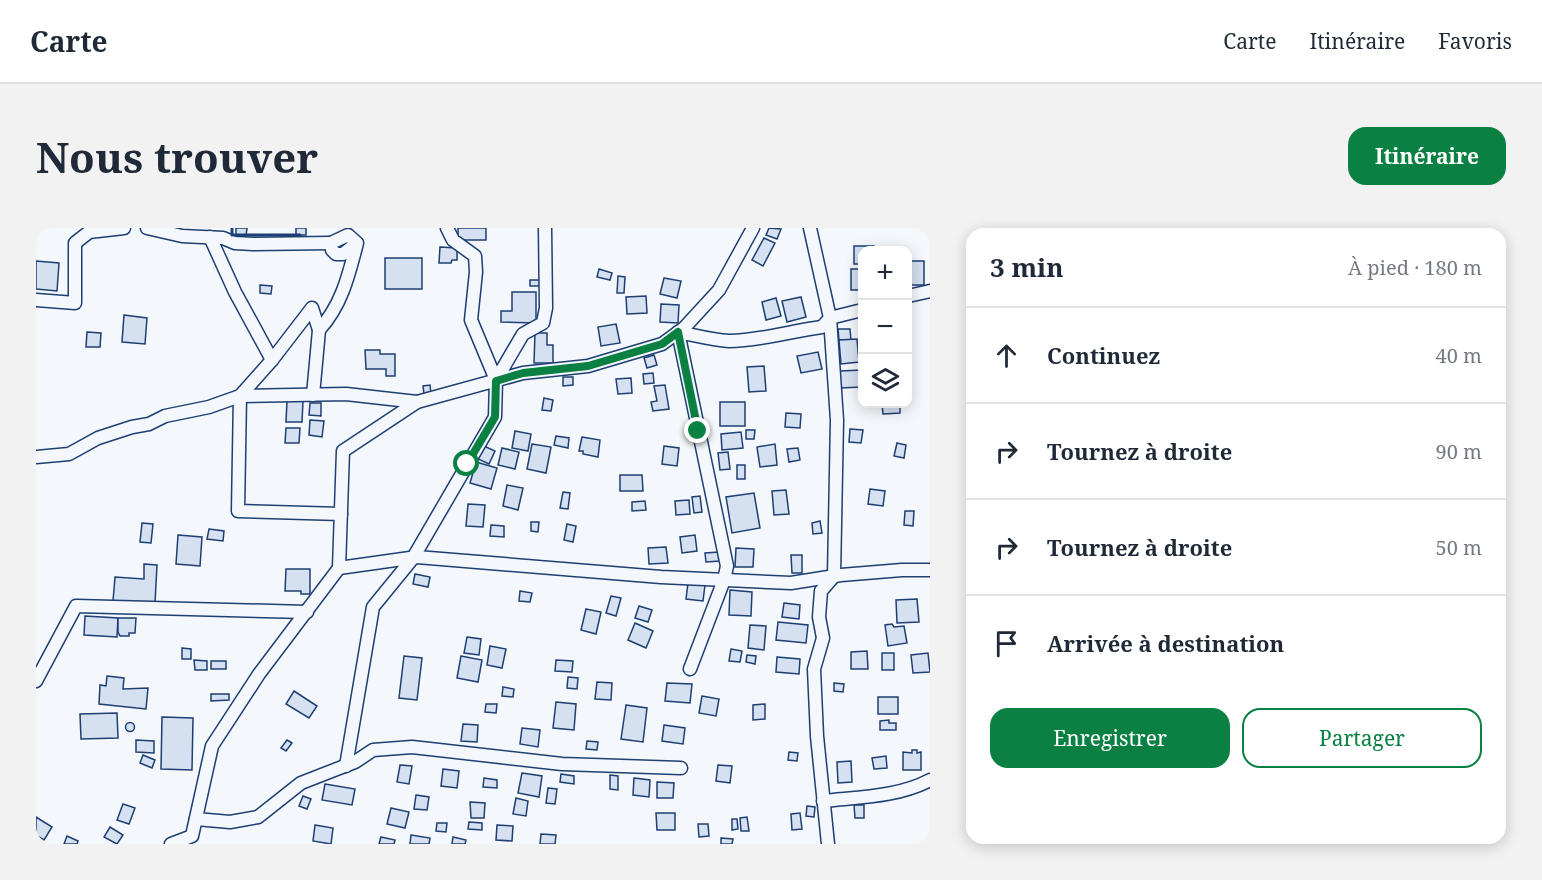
<!DOCTYPE html>
<html lang="fr">
<head>
<meta charset="utf-8">
<style>
	body { margin:0; font-family:"Noto Serif",serif; background:#f2f2f3; color:#1f2937 }
	.controls { position:absolute; right:18px; top:18px; display:grid; overflow:hidden; border-radius:12px; box-shadow:0 3px 15px #0003 }
	.controls button { width:54px; height:54px; display:grid; place-items:center; padding:0; border:0; border-bottom:2px solid #e0e1e3; background:#fff; color:#1f2937; font:30px sans-serif }
	.stop { position:absolute; width:18px; height:18px; margin:-14px; border:4px solid #0b8043; border-radius:50%; background:#fff }
	.stop.end { background:#0b8043; border-color:#fff; box-shadow:0 2px 6px #0008 }
	.list { margin:0; padding:0; list-style:none }
	h2 { display:flex; justify-content:space-between; align-items:center; height:78px; margin:0; padding:0 24px; font-size:26px }
	h2 small { font-size:20px; font-weight:400; color:#747a83 }
	.list li { display:grid; grid-template-columns:39px 1fr auto; gap:18px; align-items:center; box-sizing:border-box; height:96px; padding:0 24px; border-top:2px solid #e0e1e3 }
	.list b { display:block; font-size:22px; white-space:nowrap }
	.list em { font-size:20px; font-style:normal; color:#747a83 }
	.actions { display:flex; gap:12px; padding:18px 24px }
	.actions a { flex:1; padding:14px 0; border:2px solid #0b8043; border-radius:18px; text-align:center; font-size:21px; color:#0b8043 }
	.actions .main { background:#0b8043; color:#fff }
	.icon { flex:none; width:33px; height:33px; fill:none; stroke:currentColor; stroke-width:2; stroke-linecap:round; stroke-linejoin:round }
	.map { position:relative; flex:none; width:894px; height:616px; overflow:hidden; border-radius:18px }
	header { display:flex; align-items:center; gap:36px; box-sizing:border-box; height:84px; padding:0 30px; background:#fff; border-bottom:2px solid #e0e1e3 }
	header strong { font-size:28px }
	nav { display:flex; gap:33px; margin-inline-start:auto; font-size:21px }
	.intro { display:flex; align-items:center; justify-content:space-between; box-sizing:border-box; height:144px; padding:0 36px }
	h1 { margin:0; font-size:42px }
	.button { padding:15px 27px; border-radius:18px; background:#0b8043; color:#fff; font-size:21px; font-weight:700 }
	main { display:flex; gap:36px; padding:0 36px }
	aside { flex:1; background:#fff; border-radius:18px; box-shadow:0 3px 15px #0003 }
	.map>svg:first-child { display:block }
	.building { fill:#d5e0f0; stroke:#1d3f73; stroke-width:1.5 }
	.lines { fill:none; stroke-linecap:round; stroke-linejoin:round }
	.minor-casing { stroke:#1d3f73; stroke-width:15 }
	.minor { stroke:#f4f7fb; stroke-width:12 }
	.wall { stroke:#1d3f73; stroke-width:3 }
	.route { stroke:#0b8043; stroke-width:8 }
</style>
</head>
<body>
<header>
<strong>Carte</strong>
<nav><a>Carte</a><a>Itinéraire</a><a>Favoris</a></nav>
</header>
<div class="intro"><h1>Nous trouver</h1><a class="button">Itinéraire</a></div>
<main>
<div class="map">
<svg width="894" height="616" viewBox="0 0 894 616">
	<rect width="100%" height="100%" fill="#f4f7fb"/>
	<!-- building -->
	<g class="building">
		<path d="M200,0h11l-1,8 -10,-1z"/>
		<rect x="260" y="0" width="10" height="7"/>
		<rect x="422" y="0" width="28" height="12"/>
		<path d="M733,0l12,1 -4,10 -11,-4z"/>
		<path d="M728,10l11,5 -12,23 -11,-6z"/>
		<path d="M818,18h20v4h-12v14h-8z"/>
		<path d="M404,19l17,1v12h-5l-1,3h-12z"/>
		<rect x="349" y="30" width="37" height="31"/>
		<path d="M0,33l23,2 -2,28 -21,-2z"/>
		<rect x="872" y="33" width="16" height="24"/>
		<path d="M563,41l13,4 -2,7 -13,-3z"/>
		<rect x="815" y="41" width="11" height="21"/>
		<path d="M582,48l7,1 -1,16h-7z"/>
		<path d="M628,50l17,3 -4,17 -17,-4z"/>
		<rect x="494" y="52" width="13" height="6"/>
		<path d="M224,57l12,1 -1,8 -11,-1z"/>
		<path d="M476,64h24v31l-35,-1v-11h11z"/>
		<path d="M610,68l1,17 -20,1 -1,-17z"/>
		<path d="M765,69l5,20 -19,5 -5,-21z"/>
		<path d="M740,70l5,18 -15,4 -4,-18z"/>
		<path d="M625,76l18,1 -1,18 -18,-1z"/>
		<path d="M88,87l23,3 -2,26 -23,-2z"/>
		<path d="M580,96l4,19 -19,3 -3,-19z"/>
		<path d="M802,101h12l1,11h-12z"/>
		<path d="M51,104l14,1 -1,14h-14z"/>
		<path d="M499,105h12v12h6v18h-19z"/>
		<path d="M821,111l2,23 -18,2 -2,-24z"/>
		<path d="M329,122h15v4h15v22h-9v-7h-20z"/>
		<path d="M782,124l4,17 -21,4 -4,-17z"/>
		<path d="M618,127l3,10 -10,3 -3,-10z"/>
		<path d="M728,138l2,25 -17,1 -2,-25z"/>
		<path d="M826,142v17l-22,1v-17z"/>
		<path d="M617,145l1,10 -10,1 -1,-10z"/>
		<path d="M527,149h10v8l-10,1z"/>
		<path d="M595,150l1,15 -14,1 -2,-15z"/>
		<path d="M394,157l1,8 -7,1 -1,-8z"/>
		<path d="M629,157l4,24 -16,2 -2,-9 6,-1 -3,-15z"/>
		<path d="M508,170l9,2 -2,11 -9,-1z"/>
		<path d="M251,173h16l-1,21h-16z"/>
		<rect x="684" y="174" width="25" height="24"/>
		<path d="M274,175h11v13l-12,-1z"/>
		<path d="M846,176h18v9l-17,1z"/>
		<path d="M750,185l15,1 -1,14 -15,-1z"/>
		<path d="M274,192l14,1 -2,16 -13,-2z"/>
		<path d="M250,200h14l-1,15h-14z"/>
		<path d="M814,201l13,1 -2,13 -12,-1z"/>
		<path d="M710,202h9l-1,9h-8z"/>
		<path d="M479,203l16,3 -3,17 -16,-3z"/>
		<path d="M705,204l2,16 -21,2 -1,-16z"/>
		<path d="M520,208l13,2 -1,10 -14,-3z"/>
		<path d="M546,209l18,3 -2,17 -15,-3v-3h-4z"/>
		<path d="M861,215l9,2 -2,13 -10,-2z"/>
		<path d="M496,216l19,3 -5,26 -19,-4z"/>
		<path d="M739,216l2,21 -17,2 -3,-20z"/>
		<path d="M448,218l11,5 -6,13 -11,-5z"/>
		<path d="M628,218l15,2 -2,18 -15,-2z"/>
		<path d="M466,220l17,4 -4,17 -17,-4z"/>
		<path d="M762,220l2,12 -11,2 -2,-13z"/>
		<path d="M692,224l2,17 -10,1 -2,-17z"/>
		<path d="M440,234l21,6 -6,21 -21,-6z"/>
		<rect x="701" y="237" width="8" height="14"/>
		<path d="M584,247h22l1,16h-23z"/>
		<path d="M471,257l16,3 -5,22 -15,-4z"/>
		<path d="M834,261l15,2 -2,15 -15,-2z"/>
		<path d="M750,262l3,24 -15,1 -2,-24z"/>
		<path d="M527,264l7,1 -2,16 -8,-1z"/>
		<path d="M718,265l6,35 -28,5 -6,-36z"/>
		<path d="M664,268l2,16 -8,1 -2,-16z"/>
		<path d="M653,272l1,14 -14,1 -1,-14z"/>
		<path d="M609,273l1,9 -14,1v-9z"/>
		<path d="M432,276l17,1 -2,22 -17,-1z"/>
		<path d="M869,283h9l-1,15 -9,-1z"/>
		<path d="M784,293l2,12 -9,1 -1,-11z"/>
		<path d="M495,294h8l-1,10 -7,-1z"/>
		<path d="M106,295l11,1 -2,19 -11,-1z"/>
		<path d="M531,296l9,2 -3,16 -9,-2z"/>
		<path d="M455,297l13,1v11l-14,-1z"/>
		<path d="M173,301l15,2 -1,10 -16,-2z"/>
		<path d="M142,307l24,2 -2,29 -24,-2z"/>
		<path d="M659,307l2,16 -15,2 -2,-16z"/>
		<path d="M630,319l2,16 -19,1 -1,-16z"/>
		<path d="M700,320l18,1 -1,18h-18z"/>
		<path d="M683,324l1,9 -14,1 -1,-9z"/>
		<path d="M755,327h11v18h-10z"/>
		<path d="M108,336l13,1 -2,38 -42,-2 2,-24 29,2z"/>
		<path d="M250,341h24v25h-9v-3h-16z"/>
		<path d="M379,346l15,3 -2,10 -15,-3z"/>
		<path d="M652,355l17,2 -2,16 -17,-2z"/>
		<path d="M694,362l22,2 -1,24 -22,-1z"/>
		<path d="M484,363l12,2 -2,9 -11,-1z"/>
		<path d="M575,368l10,2 -5,18 -10,-3z"/>
		<path d="M881,371l2,23 -22,1 -1,-23z"/>
		<path d="M748,375l16,2 -1,14 -17,-2z"/>
		<path d="M603,378l13,4 -4,12 -13,-4z"/>
		<path d="M550,381l15,3 -5,22 -15,-4z"/>
		<path d="M49,388l33,2 -1,19 -33,-2z"/>
		<path d="M82,390h18l-1,15h-6v3h-9l-2,-4z"/>
		<path d="M742,394l30,3 -2,18 -30,-3z"/>
		<path d="M599,395l18,8 -7,17 -18,-8z"/>
		<path d="M856,396l2,3 10,-1 3,17 -19,3 -3,-21z"/>
		<path d="M714,397l16,1 -2,24 -16,-2z"/>
		<path d="M431,409l14,2 -2,16 -15,-2z"/>
		<path d="M454,418l16,3 -4,19 -15,-3z"/>
		<path d="M146,420l9,1v10h-9z"/>
		<path d="M695,421l11,2 -2,11 -11,-1z"/>
		<path d="M831,423l1,18h-17v-17z"/>
		<rect x="846" y="425" width="12" height="17"/>
		<path d="M892,425l2,19 -17,1 -2,-18z"/>
		<path d="M711,427l9,1 -1,8 -9,-2z"/>
		<path d="M368,428l18,2 -5,42 -18,-2z"/>
		<path d="M425,428l21,4 -4,22 -21,-4z"/>
		<path d="M741,429l23,2 -1,15 -23,-2z"/>
		<path d="M158,432l13,1v9h-12z"/>
		<path d="M520,432l17,1 -1,11 -17,-1z"/>
		<rect x="175" y="433" width="15" height="8"/>
		<path d="M71,448l17,2 -1,11 25,-1 -2,21 -47,-5 1,-19 6,1z"/>
		<path d="M532,449l10,1 -1,11 -10,-1z"/>
		<path d="M561,454l15,1 -1,17 -16,-1z"/>
		<path d="M631,455l25,1 -2,19 -25,-2z"/>
		<path d="M798,455l10,1 -1,8 -9,-1z"/>
		<path d="M467,459l11,2 -1,8 -11,-1z"/>
		<path d="M258,463l23,15 -8,12 -23,-14z"/>
		<path d="M175,466h18v6l-18,1z"/>
		<path d="M666,468l17,3 -3,17 -17,-3z"/>
		<rect x="842" y="469" width="20" height="17"/>
		<path d="M520,474l20,2 -2,26 -21,-2z"/>
		<path d="M450,476h11l-1,9 -11,-1z"/>
		<path d="M729,476v15l-12,1v-15z"/>
		<path d="M590,477l21,3 -4,34 -22,-3z"/>
		<path d="M81,485l1,25 -37,1 -1,-25z"/>
		<path d="M126,489l31,1 -1,52 -31,-1z"/>
		<path d="M853,492v3h7v7h-16v-9z"/>
		<circle cx="94" cy="499" r="4.5"/>
		<path d="M427,496l15,1 -1,17 -16,-1z"/>
		<path d="M628,497l21,3 -2,16 -21,-3z"/>
		<path d="M486,500l18,2 -2,17 -18,-3z"/>
		<path d="M100,512l18,1v12l-18,-1z"/>
		<path d="M251,512l5,3 -6,8 -5,-3z"/>
		<path d="M551,513l11,1 -1,8 -11,-1z"/>
		<path d="M876,522h5v3l4,-1v18h-18v-18l9,1z"/>
		<path d="M753,524l9,1 -1,8 -9,-1z"/>
		<path d="M107,527l12,5 -3,8 -12,-5z"/>
		<path d="M850,528l1,12 -13,1 -2,-11z"/>
		<path d="M815,533l1,21 -14,1 -1,-21z"/>
		<path d="M364,537l12,1 -3,18 -12,-2z"/>
		<path d="M682,537l14,1 -2,17 -14,-2z"/>
		<path d="M407,541l16,2 -2,17 -16,-2z"/>
		<path d="M486,545l20,3 -3,21 -21,-4z"/>
		<path d="M525,546l13,2v8l-14,-2z"/>
		<path d="M574,547l8,1v14l-8,-1z"/>
		<path d="M448,550l13,2v8l-14,-1z"/>
		<path d="M598,550l16,2 -1,17 -16,-2z"/>
		<path d="M621,554l17,1 -1,15h-16z"/>
		<path d="M289,556l30,5 -3,16 -30,-5z"/>
		<path d="M512,560l9,1 -2,15 -9,-1z"/>
		<path d="M380,567l13,2 -2,13 -13,-1z"/>
		<path d="M267,568l8,3 -4,10 -8,-3z"/>
		<path d="M480,570l12,3 -2,15 -13,-2z"/>
		<path d="M434,574l15,1 -1,15h-13z"/>
		<path d="M87,576l12,4 -6,16 -12,-4z"/>
		<path d="M818,577h10v13h-9z"/>
		<path d="M771,578l8,1 -1,10 -8,-1z"/>
		<path d="M355,580l18,4 -4,16 -18,-4z"/>
		<path d="M620,585h19v17h-18z"/>
		<path d="M764,585l2,16 -10,1 -1,-16z"/>
		<path d="M0,589l16,10 -8,13 -8,-5z"/>
		<path d="M711,589l2,14h-8l-1,-13z"/>
		<path d="M696,591h5l1,10 -6,1z"/>
		<path d="M433,594l13,1v7l-14,-1z"/>
		<path d="M401,595h10l-1,9 -10,-1z"/>
		<path d="M662,596h10l1,12 -10,1z"/>
		<path d="M279,597l18,3 -2,16 -18,-3z"/>
		<path d="M461,597l16,1 -1,15 -16,-1z"/>
		<path d="M74,599l13,8 -6,9 -13,-7z"/>
		<path d="M505,606l15,1 -1,9h-15z"/>
		<path d="M375,607l19,3 -1,6h-19z"/>
		<path d="M31,608l11,5 -1,3h-13z"/>
		<path d="M345,609l14,3 -1,4h-15z"/>
		<path d="M417,609l13,3 -1,4h-13z"/>
		<path d="M685,610l12,1 -1,5h-11z"/>
	</g>
	<g class="lines">
		<!-- minor casing -->
		<g class="minor-casing">
			<g id="minor">
				<path d="M111,0l35,8 41,2 12,5 18,1 78,-1"/>
				<path d="M174,9l25,55 37,68"/>
				<path d="M872,68l22,-5"/>
				<path d="M0,72l39,3v-60l14,-11 35,-4"/>
				<path d="M283,102c23,-25 30,-56 38,-87l-9,-8 -17,8 1,7 4,4h7l14,-11"/>
				<path d="M460,152l27,-46 20,-11 3,-15 -1,-80"/>
				<path d="M277,167l6,-65 -7,-22 -40,52 -32,36 -2,115 103,3"/>
				<path d="M0,229l33,-3 29,-16 34,-11 17,-3 16,-8 44,-9 31,-11 106,-2 71,8"/>
				<path d="M303,340l78,-11 244,20 130,6 50,-8 61,-5h28"/>
				<path d="M654,441l34,-89 3,-14 -49,-234c16,3 34,8 51,9 31,0 62,-10 93,-14l8,-9 -20,-90"/>
				<path d="M0,453l40,-75 231,6"/>
				<path d="M310,538l27,-159 40,-49 82,-141 1,-37 -25,-60 5,-48 -1,-16 -22,-16 -6,-12"/>
				<path d="M787,573c36,-4 75,-4 107,-21"/>
				<path d="M160,591l34,3 28,-5 43,-34 54,-21 18,-12 39,-3 150,17 119,4"/>
				<path d="M135,616l21,-8 20,-90 47,-72 80,-106 4,-117 74,-49 106,-29 65,-7 74,-22 22,-16 35,-38 34,-62"/>
				<path d="M792,616l-11,-108 -3,-67 9,-31 -4,-21 2,-26 13,-15 3,-156 -7,-102 32,-8"/>
			</g>
		</g>
		<!-- minor -->
		<use href="#minor" class="minor"/>
		<!-- wall -->
		<path class="wall" d="M196,0v7h68"/>
	</g>
	<g class="lines">
		<!-- route -->
		<path class="route" d="M431,236l28,-47 1,-36 27,-8 65,-7 74,-22 16,-12 20,99"/>
	</g>
</svg>
<div class="controls">
<button>+</button>
<button>−</button>
<button><svg class="icon" aria-label="layers" viewBox="0 0 24 24"><path d="M12 4l9 5-9 5-9-5zM3 14l9 5 9-5"/></svg></button>
</div>
<div class="stop" style="left:431px;top:236px"></div>
<div class="stop end" style="left:662px;top:203px"></div>
</div>
<aside>
<h2>3 min<small>À pied · 180 m</small></h2>
<ul class="list">
<li><svg class="icon" aria-label="ahead" viewBox="0 0 24 24"><path d="M12 20V5M6 11l6-6 6 6"/></svg><div><b>Continuez</b></div><em>40 m</em></li>
<li><svg class="icon" aria-label="right" viewBox="0 0 24 24"><path d="M7 20v-9h11M14 6l5 5-5 5"/></svg><div><b>Tournez à droite</b></div><em>90 m</em></li>
<li><svg class="icon" aria-label="right" viewBox="0 0 24 24"><path d="M7 20v-9h11M14 6l5 5-5 5"/></svg><div><b>Tournez à droite</b></div><em>50 m</em></li>
<li><svg class="icon" aria-label="arrive" viewBox="0 0 24 24"><path d="M6 21V4h12l-3 4 3 4H6"/></svg><div><b>Arrivée à destination</b></div></li>
</ul>
<div class="actions"><a class="main">Enregistrer</a><a>Partager</a></div>
</aside>
</main>
</body>
</html>
